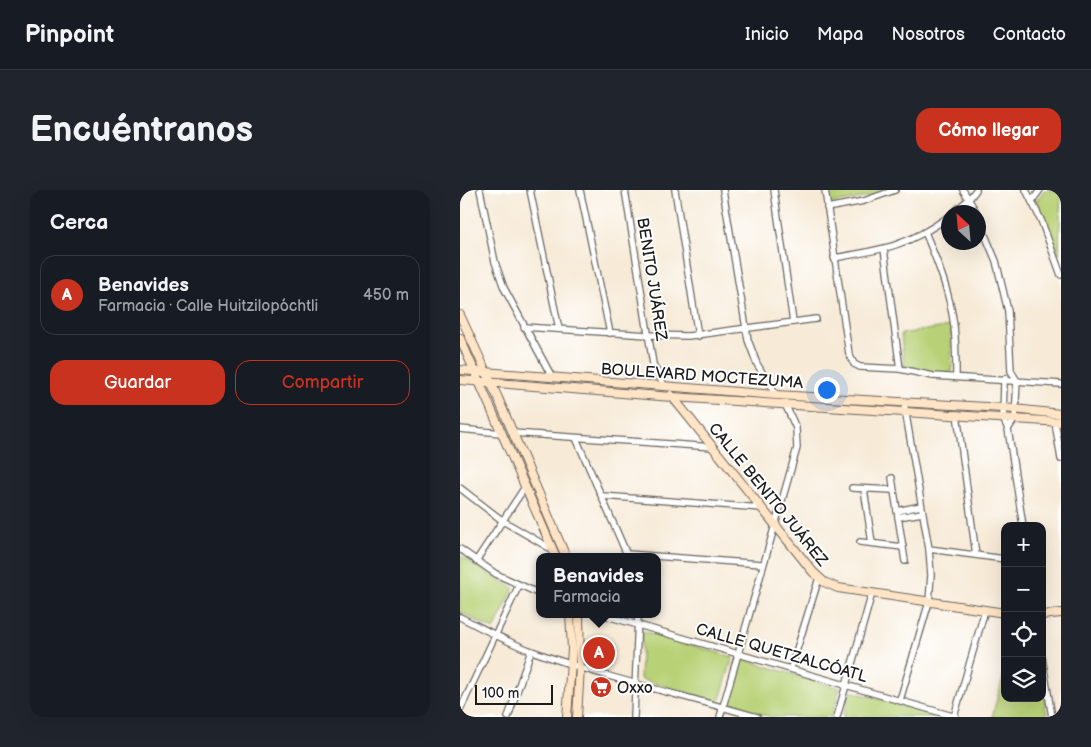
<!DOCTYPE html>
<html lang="es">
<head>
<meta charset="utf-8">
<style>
	body { margin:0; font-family:"Balsamiq Sans",sans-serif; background:#20242c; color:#f1f3f6 }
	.controls { position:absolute; right:15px; bottom:15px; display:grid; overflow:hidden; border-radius:10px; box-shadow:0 5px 20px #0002 }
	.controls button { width:45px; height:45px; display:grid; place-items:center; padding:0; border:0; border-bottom:1px solid #363941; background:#171b24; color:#f1f3f6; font:25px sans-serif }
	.compass { position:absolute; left:481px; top:15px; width:45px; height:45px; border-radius:50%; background:#171b24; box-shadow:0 5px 20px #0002; rotate:334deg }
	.scale { position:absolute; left:15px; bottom:12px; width:78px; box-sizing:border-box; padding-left:5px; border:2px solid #1c1c1c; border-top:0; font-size:14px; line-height:18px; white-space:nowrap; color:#1c1c1c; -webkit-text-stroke:4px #fff; paint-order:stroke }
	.you { position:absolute; left:366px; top:199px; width:18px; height:18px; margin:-12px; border:4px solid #fff; border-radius:50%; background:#1a73e8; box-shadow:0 0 0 8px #1a73e833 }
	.badge { display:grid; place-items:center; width:32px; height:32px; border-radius:50%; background:#c8321e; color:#fff; font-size:16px; font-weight:700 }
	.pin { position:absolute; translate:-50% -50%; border:2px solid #fff; box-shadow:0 1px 5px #0006 }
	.popup { position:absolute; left:76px; top:363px; width:125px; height:65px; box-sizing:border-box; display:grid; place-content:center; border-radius:10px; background:#171b24; filter:drop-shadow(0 1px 4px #0005); font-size:16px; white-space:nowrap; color:#9ea1a6 }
	.popup b { font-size:19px; color:#f1f3f6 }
	.popup::after { content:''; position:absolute; left:50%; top:100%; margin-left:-10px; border:10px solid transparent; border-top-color:#171b24 }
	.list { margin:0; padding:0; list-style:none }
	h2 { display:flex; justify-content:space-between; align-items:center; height:65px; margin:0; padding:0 20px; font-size:21px }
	h2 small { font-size:16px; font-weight:400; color:#9ea1a6 }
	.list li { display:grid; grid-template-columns:32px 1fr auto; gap:15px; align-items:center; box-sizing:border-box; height:80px; margin:0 10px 10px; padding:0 10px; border:1px solid #363941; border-radius:15px }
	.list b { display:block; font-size:19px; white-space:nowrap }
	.list p { margin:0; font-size:16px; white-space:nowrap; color:#9ea1a6 }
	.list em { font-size:16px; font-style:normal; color:#9ea1a6 }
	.actions { display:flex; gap:10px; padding:15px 20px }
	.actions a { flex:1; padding:11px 0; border:1px solid #c8321e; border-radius:15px; text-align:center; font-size:18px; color:#c8321e }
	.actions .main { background:#c8321e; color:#fff }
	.icon { flex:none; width:28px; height:28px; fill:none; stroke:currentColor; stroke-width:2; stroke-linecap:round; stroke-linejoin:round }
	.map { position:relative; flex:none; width:601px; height:527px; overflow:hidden; border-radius:15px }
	header { display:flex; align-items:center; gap:30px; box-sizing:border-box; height:70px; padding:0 25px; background:#171b24; border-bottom:1px solid #363941 }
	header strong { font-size:24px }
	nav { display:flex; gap:28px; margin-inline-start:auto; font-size:18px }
	.intro { display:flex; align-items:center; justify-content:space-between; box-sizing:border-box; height:120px; padding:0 30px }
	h1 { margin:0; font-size:35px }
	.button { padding:12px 22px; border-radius:15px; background:#c8321e; color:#fff; font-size:18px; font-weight:700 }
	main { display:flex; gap:30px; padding:0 30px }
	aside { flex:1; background:#171b24; border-radius:15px; box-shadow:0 5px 20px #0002 }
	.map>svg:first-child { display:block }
	.green { fill:#b8d176; stroke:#6a7649 }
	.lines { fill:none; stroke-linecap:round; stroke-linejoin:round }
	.street-casing { stroke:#69645e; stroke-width:8 }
	.secondary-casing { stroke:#69645e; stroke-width:10 }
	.street { stroke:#fff; stroke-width:5.5 }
	.secondary { stroke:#ffe4c6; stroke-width:8 }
	.labels { text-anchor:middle; stroke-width:4; stroke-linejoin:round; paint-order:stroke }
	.street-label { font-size:16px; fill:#1c1c1c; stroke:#fff }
	.poi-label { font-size:16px; fill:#1c1c1c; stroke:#fff; text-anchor:start }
</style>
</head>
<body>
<header>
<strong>Pinpoint</strong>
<nav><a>Inicio</a><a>Mapa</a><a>Nosotros</a><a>Contacto</a></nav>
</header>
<div class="intro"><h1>Encuéntranos</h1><a class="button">Cómo llegar</a></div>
<main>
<aside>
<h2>Cerca<small></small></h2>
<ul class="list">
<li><span class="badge">A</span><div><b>Benavides</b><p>Farmacia · Calle Huitzilopóchtli</p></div><em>450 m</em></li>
</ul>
<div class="actions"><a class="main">Guardar</a><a>Compartir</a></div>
</aside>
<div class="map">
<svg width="601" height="527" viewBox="0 0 601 527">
	<rect width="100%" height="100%" fill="#fff"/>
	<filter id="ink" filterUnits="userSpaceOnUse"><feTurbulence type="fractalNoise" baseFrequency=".02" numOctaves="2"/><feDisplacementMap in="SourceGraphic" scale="10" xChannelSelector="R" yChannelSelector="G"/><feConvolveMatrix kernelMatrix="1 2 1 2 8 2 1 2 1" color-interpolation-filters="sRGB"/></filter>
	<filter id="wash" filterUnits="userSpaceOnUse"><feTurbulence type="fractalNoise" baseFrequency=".0096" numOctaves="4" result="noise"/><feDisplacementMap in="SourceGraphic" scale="20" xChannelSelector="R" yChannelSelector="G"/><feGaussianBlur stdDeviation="1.12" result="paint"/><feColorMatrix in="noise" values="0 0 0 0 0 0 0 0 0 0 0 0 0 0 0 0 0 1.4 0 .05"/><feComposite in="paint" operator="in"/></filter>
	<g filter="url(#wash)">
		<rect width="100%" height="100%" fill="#f7ebd8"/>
		<!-- green -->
		<g class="green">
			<path d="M367,0h61l-14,6 -45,8z"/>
			<path d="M584,0h17l-2,64h-3l-20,-52z"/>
			<path d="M491,136l1,45 -2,2 -21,-1 -25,-6 -3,-32z"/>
			<path d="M0,365l16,11 38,22 -20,42 -34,-18z"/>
			<path d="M182,441l91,26 -14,45 -79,-23z"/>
			<path d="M282,469l98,29 -8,29h-61l-43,-13z"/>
			<path d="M545,480v28h37v-16l5,35h-55z"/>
			<path d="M390,501l94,26h-101z"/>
		</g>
	</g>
	<g filter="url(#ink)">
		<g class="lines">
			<!-- street casing -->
			<g class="street-casing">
				<g id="street">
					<path d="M20,0l15,72 9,26 48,89"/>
					<path d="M70,0l29,139"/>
					<path d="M120,0l30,143"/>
					<path d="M165,0l28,174 11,21"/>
					<path d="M215,0l23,146"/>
					<path d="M263,0l25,150 9,24 19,31"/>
					<path d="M314,0l19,132"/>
					<path d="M365,0l24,164 5,10 6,3 40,2 33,7 128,8"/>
					<path d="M503,0l13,22"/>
					<path d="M566,0l15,30 20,55"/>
					<path d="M572,11l8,-11"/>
					<path d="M367,18l37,-7 31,-11"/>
					<path d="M494,22l15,-13 7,-9"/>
					<path d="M518,28l18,43 12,50 3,60 6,10 -2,38 -7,10"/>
					<path d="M465,42c13,31 25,61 29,94 2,17 2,34 2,51"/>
					<path d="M424,59l16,120"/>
					<path d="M374,68c47,-8 75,-12 114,-41"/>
					<path d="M64,137l124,8 40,1 128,-17"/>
					<path d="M546,188l-2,2 -1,38 5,11 15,97"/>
					<path d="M497,224l19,141"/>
					<path d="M595,232l6,37"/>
					<path d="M0,239l41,4"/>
					<path d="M53,243l200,14"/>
					<path d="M116,248l52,119"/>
					<path d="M432,288l13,83"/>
					<path d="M0,298l43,33 50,29"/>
					<path d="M392,298l41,2"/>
					<path d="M404,299l8,54"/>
					<path d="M142,306l160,12"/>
					<path d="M437,321l24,-5"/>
					<path d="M438,327l24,-4"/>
					<path d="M400,352l43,5"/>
					<path d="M0,359l36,25 44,20"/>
					<path d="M469,359l76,10"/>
					<path d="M167,364l135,10"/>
					<path d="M16,371l49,-74"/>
					<path d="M140,424l356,103"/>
					<path d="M0,427c24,12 47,25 72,34 73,27 150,44 225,66"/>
					<path d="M582,467l10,60"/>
					<path d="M331,478l28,-90"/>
					<path d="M440,510l29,-98 2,-27 -2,-26 -25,-146"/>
					<path d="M0,520l59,-125"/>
					<path d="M48,527l23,-66"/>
					<path d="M174,527l4,-103"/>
					<path d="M260,527l77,-269 -1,-20 -11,-24"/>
					<path d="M377,527l35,-124"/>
					<path d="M494,527l31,-107"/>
				</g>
			</g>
			<!-- secondary casing -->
			<g class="secondary-casing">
				<g id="secondary">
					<path d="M0,125l38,83 68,159"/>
					<path d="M0,148l96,219"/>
					<path d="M0,180l316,25 228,13 57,6"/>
					<path d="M0,190l212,17 389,25"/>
					<path d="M211,205l142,177 11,10 14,6 167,25"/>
					<path d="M582,425l19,-2"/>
					<path d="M107,527l5,-68 -2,-35"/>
					<path d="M117,527l3,-50 -1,-53"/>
				</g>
			</g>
			<!-- street -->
			<use href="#street" class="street"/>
			<!-- secondary -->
			<use href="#secondary" class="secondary"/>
		</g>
	</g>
	<!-- icons -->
	<defs>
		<g id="supermarket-disc" transform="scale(1.125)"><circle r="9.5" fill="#c8321e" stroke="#fff"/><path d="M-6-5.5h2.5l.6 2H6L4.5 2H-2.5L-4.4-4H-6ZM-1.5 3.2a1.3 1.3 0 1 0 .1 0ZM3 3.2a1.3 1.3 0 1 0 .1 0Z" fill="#fff"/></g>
	</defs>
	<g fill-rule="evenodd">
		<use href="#supermarket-disc" x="141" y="497"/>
	</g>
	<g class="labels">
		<!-- street labels -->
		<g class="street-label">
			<text transform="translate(193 89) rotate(81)" y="6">BENITO JUÁREZ</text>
			<text transform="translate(242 185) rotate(4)" y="6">BOULEVARD MOCTEZUMA</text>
			<text transform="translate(309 304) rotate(51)" y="6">CALLE BENITO JUÁREZ</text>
			<text transform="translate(322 462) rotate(16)" y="6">CALLE QUETZALCÓATL</text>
		</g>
		<!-- poi labels -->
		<g class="poi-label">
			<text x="157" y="503">Oxxo</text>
		</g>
	</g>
</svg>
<div class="controls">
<button>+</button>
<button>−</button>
<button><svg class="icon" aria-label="locate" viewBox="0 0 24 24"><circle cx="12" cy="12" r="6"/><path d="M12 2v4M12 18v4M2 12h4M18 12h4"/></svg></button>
<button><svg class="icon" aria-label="layers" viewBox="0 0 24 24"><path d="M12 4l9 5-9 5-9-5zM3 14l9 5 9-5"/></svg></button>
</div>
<svg class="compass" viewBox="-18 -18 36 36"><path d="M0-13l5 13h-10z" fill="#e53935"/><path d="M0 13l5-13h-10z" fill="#9ea1a6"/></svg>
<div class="scale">100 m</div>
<div class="you"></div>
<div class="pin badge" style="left:139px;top:463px">A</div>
<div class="popup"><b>Benavides</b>Farmacia</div>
</div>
</main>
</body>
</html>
